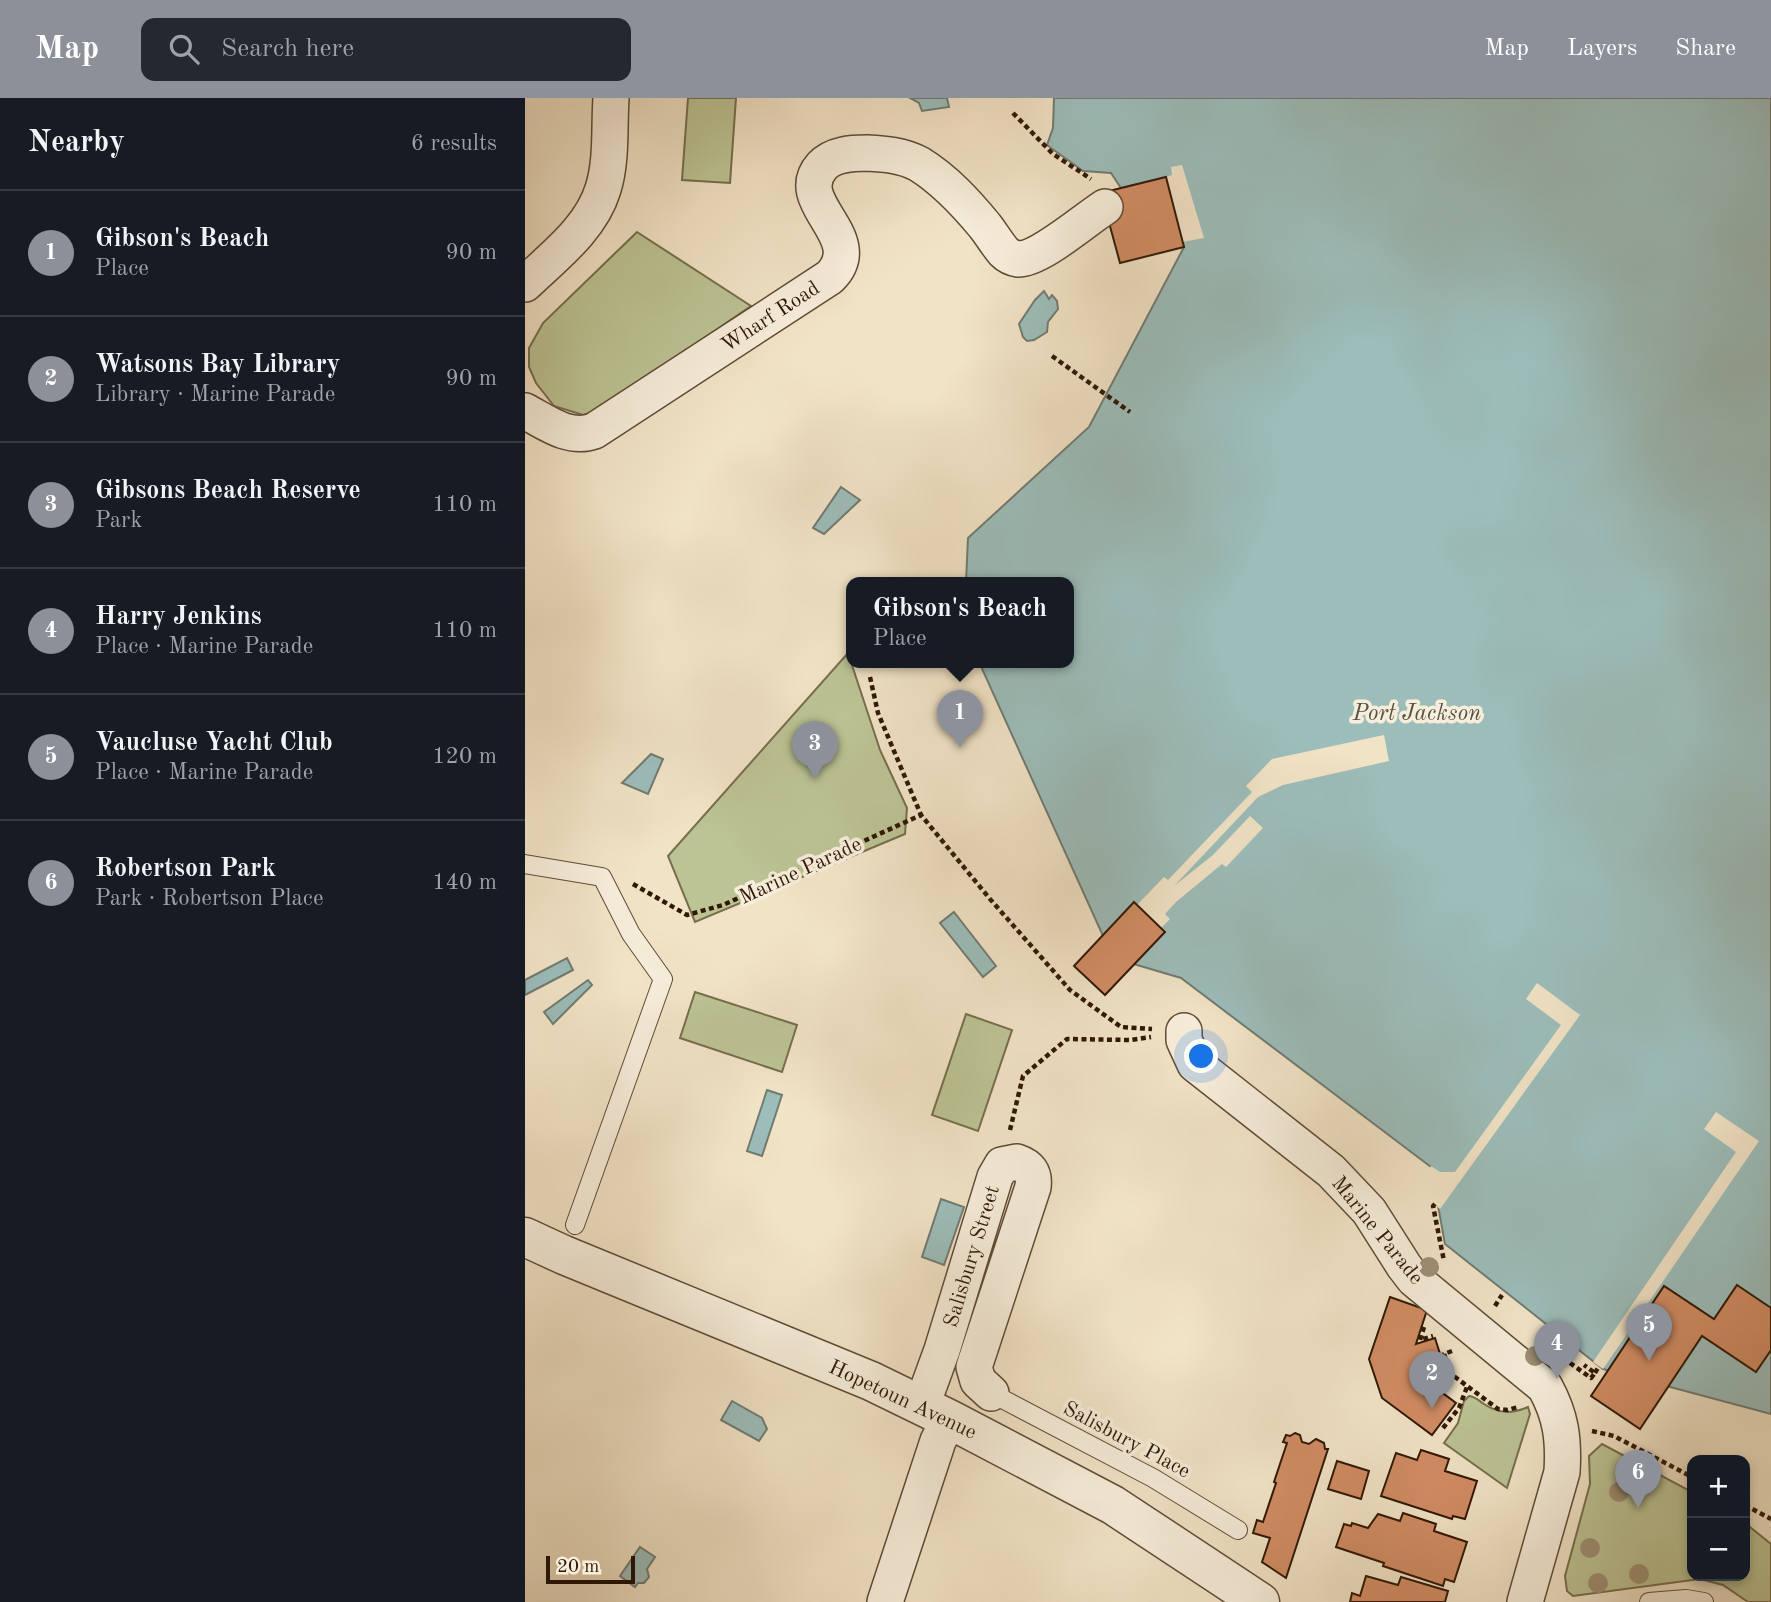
<!DOCTYPE html>
<html lang="en">
<head>
<meta charset="utf-8">
<style>
	body { margin:0; font-family:"Old Standard TT",serif; background:#242831; color:#f1f3f6 }
	.controls { position:absolute; right:21px; bottom:21px; display:grid; overflow:hidden; border-radius:14px; box-shadow:0 4px 10px #0003 }
	.controls button { width:63px; height:63px; display:grid; place-items:center; padding:0; border:0; border-bottom:2px solid #363941; background:#171b24; color:#f1f3f6; font:35px sans-serif }
	.scale { position:absolute; left:21px; bottom:18px; width:89px; box-sizing:border-box; padding-left:7px; border:4px solid #301806; border-top:0; font-size:19px; line-height:24px; white-space:nowrap; color:#301806; -webkit-text-stroke:5px #f6edda; paint-order:stroke }
	.you { position:absolute; left:677px; top:959px; width:24px; height:24px; margin:-18px; border:5px solid #fff; border-radius:50%; background:#1a73e8; box-shadow:0 0 0 10px #1a73e833 }
	.badge { display:grid; place-items:center; width:46px; height:46px; border-radius:50%; background:#8c9099; color:#fff; font-size:23px; font-weight:700 }
	.pin { position:absolute; translate:-50% -58px; filter:drop-shadow(0 2px 4px #0008) }
	.pin::after { content:''; position:absolute; top:37px; width:24px; height:21px; background:inherit; clip-path:polygon(0 0,100% 0,50% 100%) }
	.popup { position:absolute; left:321px; top:479px; width:228px; height:91px; box-sizing:border-box; display:grid; place-content:center; border-radius:14px; background:#171b24; filter:drop-shadow(0 2px 5px #0005); font-size:23px; white-space:nowrap; color:#9ea1a6 }
	.popup b { font-size:26px; color:#f1f3f6 }
	.popup::after { content:''; position:absolute; left:50%; top:100%; margin-left:-14px; border:14px solid transparent; border-top-color:#171b24 }
	.list { margin:0; padding:0; list-style:none }
	h2 { display:flex; justify-content:space-between; align-items:center; height:91px; margin:0; padding:0 28px; font-size:30px }
	h2 small { font-size:23px; font-weight:400; color:#9ea1a6 }
	.list li { display:grid; grid-template-columns:46px 1fr auto; gap:21px; align-items:center; box-sizing:border-box; height:126px; padding:0 28px; border-top:2px solid #363941 }
	.list b { display:block; font-size:26px; white-space:nowrap }
	.list p { margin:0; font-size:23px; white-space:nowrap; color:#9ea1a6 }
	.list em { font-size:23px; font-style:normal; color:#9ea1a6 }
	.icon { flex:none; width:38px; height:38px; fill:none; stroke:currentColor; stroke-width:2; stroke-linecap:round; stroke-linejoin:round }
	.map { position:relative; flex:none; width:1246px; height:1504px; overflow:hidden }
	header { display:flex; align-items:center; gap:42px; box-sizing:border-box; height:98px; padding:0 35px; background:#8c9099; color:#fff }
	header strong { font-size:33px }
	nav { display:flex; gap:38px; margin-inline-start:auto; font-size:24px }
	.search { width:490px; height:63px; background:#242831; display:flex; align-items:center; gap:18px; box-sizing:border-box; padding:0 24px; border-radius:14px; color:#9ea1a6; font-size:26px }
	main { display:flex }
	aside { flex:1; background:#171b24 }
	.map>svg:first-child { display:block }
	.green { fill:#bcc394; stroke:#766e4d; stroke-width:2 }
	.water { fill:#9cbdba; stroke:#717b72; stroke-width:2 }
	.pier { fill:#f1e3c6 }
	.building { fill:#d18c63; stroke:#301806; stroke-width:2 }
	.lines { fill:none; stroke-linecap:round; stroke-linejoin:round }
	.service-casing { stroke:#604b36; stroke-width:20 }
	.minor-casing { stroke:#604b36; stroke-width:38 }
	.tertiary-casing { stroke:#604b36; stroke-width:41 }
	.path { stroke:#301806; stroke-width:4.5; stroke-dasharray:5 3.5; stroke-linecap:butt }
	.service { stroke:#f6edda; stroke-width:18 }
	.minor { stroke:#f6edda; stroke-width:35 }
	.tertiary { stroke:#f6edda; stroke-width:38 }
	.tree { fill:#9e8f74 }
	.labels { text-anchor:middle; stroke-width:7; stroke-linejoin:round; paint-order:stroke }
	.street-label { font-size:21px; fill:#301806; stroke:#f6edda }
	.water-label { font-size:23px; font-style:italic; fill:#565245; stroke:#f6edda }
</style>
</head>
<body>
<header>
<strong>Map</strong>
<div class="search"><svg class="icon" aria-label="search" viewBox="0 0 24 24"><circle cx="10" cy="10" r="6"/><path d="M15 15l6 6"/></svg>Search here</div>
<nav><a>Map</a><a>Layers</a><a>Share</a></nav>
</header>
<main>
<aside>
<h2>Nearby<small>6 results</small></h2>
<ul class="list">
<li><span class="badge">1</span><div><b>Gibson's Beach</b><p>Place</p></div><em>90 m</em></li>
<li><span class="badge">2</span><div><b>Watsons Bay Library</b><p>Library · Marine Parade</p></div><em>90 m</em></li>
<li><span class="badge">3</span><div><b>Gibsons Beach Reserve</b><p>Park</p></div><em>110 m</em></li>
<li><span class="badge">4</span><div><b>Harry Jenkins</b><p>Place · Marine Parade</p></div><em>110 m</em></li>
<li><span class="badge">5</span><div><b>Vaucluse Yacht Club</b><p>Place · Marine Parade</p></div><em>120 m</em></li>
<li><span class="badge">6</span><div><b>Robertson Park</b><p>Park · Robertson Place</p></div><em>140 m</em></li>
</ul>
</aside>
<div class="map">
<svg width="1246" height="1504" viewBox="0 0 1246 1504">
	<rect width="100%" height="100%" fill="#f1e3c6"/>
	<filter id="stains"><feTurbulence type="fractalNoise" baseFrequency=".00286" numOctaves="4"/><feColorMatrix values="0 0 0 0 .2 0 0 0 0 .09 0 0 0 0 .02 0 0 0 .5 -.17"/></filter>
	<radialGradient id="worn" r=".72"><stop offset=".6" stop-color="#630" stop-opacity="0"/><stop offset="1" stop-color="#630" stop-opacity=".3"/></radialGradient>
	<!-- green -->
	<g class="green">
		<path d="M163,0h48l-6,85 -48,-3z"/>
		<path d="M112,134l114,74 -152,104 -16,5 -29,-9 -18,-23 -7,-16v-19l14,-25z"/>
		<path d="M323,555l32,97 27,58 -2,26 -210,88 -27,-66z"/>
		<path d="M170,894l102,33 -15,47 -102,-34z"/>
		<path d="M441,916l46,16 -34,101 -46,-16z"/>
		<path d="M944,1298c7,1 9,4 15,8 15,10 28,10 44,3l2,7 -23,74 -63,-45 14,-20 6,-22z"/>
		<path d="M1077,1346l90,48v84h53v-53l26,21v58h-23l-25,-17 -23,-6 -127,17 -6,-5 -2,-15 25,-92 -1,-28z"/>
	</g>
	<!-- water -->
	<g class="water">
		<path d="M385,0h37l2,9 -27,4 -3,-8z"/>
		<path d="M529,0h717v1316l-168,-45 -158,-125 -14,-77 -250,-189 -68,-20 -134,-296h90v-80h-103l2,-44 121,-111 95,-180 -18,-70 -45,11 -10,-15 -28,-2 -36,-26 6,-17z"/>
		<path d="M519,193l5,8 3,-4 5,6 1,8 -10,13 -1,10 -13,8 -7,1 -4,-4 -4,-13 16,-24z"/>
		<path d="M316,389l19,13 -36,34 -11,-6z"/>
		<path d="M126,656l12,5 -15,35 -26,-11z"/>
		<path d="M429,814l42,54 -13,11 -43,-54z"/>
		<path d="M42,860l6,12 -48,25v-15z"/>
		<path d="M63,882l4,5 -39,39 -9,-12z"/>
		<path d="M242,992l15,5 -20,61 -15,-5z"/>
		<path d="M416,1101l23,8 -20,58 -22,-8z"/>
		<path d="M207,1303l30,17 5,11 -8,12 -38,-21z"/>
		<path d="M115,1449l15,10 -8,12 2,8 -5,6h-6l-3,4 -15,-11z"/>
	</g>
	<!-- pier -->
	<g class="pier">
		<path d="M657,67l22,73 -22,4 -16,-65 6,-2 -1,-8z"/>
		<path d="M859,637l5,26 -106,24 -25,12 -84,89 39,-31 37,-39 13,12 -37,39 -4,-3 -46,38 -11,12 5,5 -9,9 4,4 -33,35 -20,-6 25,-56 27,-28 4,3 84,-88 -6,-6 26,-27z"/>
		<path d="M1012,885l43,32 -140,194 -6,-5 -6,-34 3,-4 9,6h15l106,-147 -35,-26z"/>
		<path d="M1191,1014l43,29 -156,228 -10,-7 143,-210 -32,-23z"/>
	</g>
	<!-- building -->
	<g class="building">
		<path d="M641,79l18,70 -64,16 -19,-70z"/>
		<path d="M609,804l31,30 -60,63 -31,-29z"/>
		<path d="M1212,1187l34,23v42l-15,22 -54,-36 -62,93 -49,-33 73,-110 50,33z"/>
		<path d="M865,1199l37,13 -11,34 19,-6 12,38 -19,6 28,21 -24,32 -50,-37 -13,-39z"/>
		<path d="M770,1335l5,2 2,7 7,2 7,-5 8,4 1,6h3l-42,129 -24,-16 8,-24 -17,-5 4,-13 6,2 13,-39 -2,-1 13,-39 -4,-1 3,-7 4,1z"/>
		<path d="M896,1352l28,9 -4,12 32,10 -12,38 -12,-3 -1,3 -71,-23 15,-43 21,7z"/>
		<path d="M812,1363l32,10 -8,28 -33,-10z"/>
		<path d="M878,1415l33,11 -2,7 33,11 -13,40 -9,-3 -2,7 -60,-20 1,-3 -48,-16 8,-23 7,2 1,-3 16,5 10,-14 22,7z"/>
		<path d="M841,1478l32,9 3,-8 47,14 -3,11h-95l2,-9 8,3z"/>
	</g>
	<g class="lines">
		<!-- service casing -->
		<g class="service-casing">
			<g id="service">
				<path d="M0,766l77,13 29,57 32,45 -88,246"/>
				<path d="M466,1295l162,85 85,52"/>
				<path d="M1124,1504l37,-3 18,3"/>
			</g>
		</g>
		<!-- minor casing -->
		<g class="minor-casing">
			<g id="minor">
				<path d="M0,186c28,-27 66,-55 78,-95 9,-28 6,-62 8,-91"/>
				<path d="M0,313c22,12 44,29 69,20l236,-154c40,-40 -41,-74 -8,-111 11,-12 30,-13 45,-13 18,1 35,2 52,11 26,16 47,39 66,62 7,9 12,18 19,26 4,4 8,6 14,7 21,1 68,-40 87,-52"/>
				<path d="M659,933v9l11,24 136,107 38,40 35,55 10,13 131,108c16,29 19,52 17,85l-37,130"/>
				<path d="M397,1307l20,-55 53,-173 7,-12 15,-3c12,4 18,11 16,25l-59,180 4,14 13,12"/>
				<path d="M360,1504l53,-161 11,-22"/>
			</g>
		</g>
		<!-- tertiary casing -->
		<g class="tertiary-casing">
			<path id="tertiary" d="M0,1139l39,18 307,126 78,38 164,86 147,97"/>
		</g>
		<!-- path -->
		<g class="path">
			<path d="M488,15l40,41 38,25"/>
			<path d="M527,258l78,56"/>
			<path d="M345,579l8,36 43,102"/>
			<path d="M108,786l54,31 36,-10 198,-90 69,84 80,91 51,37 31,2"/>
			<path d="M485,1032l13,-54 44,-37 63,1 21,-3"/>
			<path d="M910,1106l-2,2 11,55"/>
			<path d="M970,1208l7,-11"/>
			<path d="M899,1229l-4,13 13,-4"/>
			<path d="M927,1253l-8,3 7,20 47,35 9,1 12,-3"/>
			<path d="M1045,1265l21,15 4,-5 -11,-8"/>
			<path d="M1070,1275l4,-7"/>
			<path d="M918,1330l16,-20 8,-21"/>
			<path d="M1067,1333l22,5 78,41"/>
			<path d="M1220,1407l26,14"/>
		</g>
		<!-- service -->
		<use href="#service" class="service"/>
		<!-- minor -->
		<use href="#minor" class="minor"/>
		<!-- tertiary -->
		<use href="#tertiary" class="tertiary"/>
	</g>
	<!-- trees -->
	<g class="tree">
		<circle cx="904" cy="1169" r="10"/>
		<circle cx="1010" cy="1258" r="10"/>
		<circle cx="1094" cy="1394" r="10"/>
		<circle cx="1065" cy="1450" r="10"/>
		<circle cx="1114" cy="1476" r="10"/>
		<circle cx="1073" cy="1485" r="10"/>
	</g>
	<g class="labels">
		<!-- street labels -->
		<g class="street-label">
			<text transform="translate(245 218) rotate(-33)" y="7">Wharf Road</text>
			<text transform="translate(275 772) rotate(-25)" y="7">Marine Parade</text>
			<text transform="translate(853 1132) rotate(51)" y="7">Marine Parade</text>
			<text transform="translate(446 1158) rotate(-73)" y="7">Salisbury Street</text>
			<text transform="translate(378 1301) rotate(25)" y="7">Hopetoun Avenue</text>
			<text transform="translate(602 1341) rotate(28)" y="7">Salisbury Place</text>
		</g>
		<!-- water labels -->
		<g class="water-label">
			<text x="892" y="622">Port Jackson</text>
		</g>
	</g>
	<rect width="100%" height="100%" filter="url(#stains)"/>
	<rect width="100%" height="100%" fill="url(#worn)"/>
</svg>
<div class="controls">
<button>+</button>
<button>−</button>
</div>
<div class="scale">20 m</div>
<div class="you"></div>
<div class="pin badge" style="left:435px;top:650px">1</div>
<div class="popup"><b>Gibson's Beach</b>Place</div>
<div class="pin badge" style="left:907px;top:1311px">2</div>
<div class="pin badge" style="left:290px;top:681px">3</div>
<div class="pin badge" style="left:1032px;top:1281px">4</div>
<div class="pin badge" style="left:1124px;top:1263px">5</div>
<div class="pin badge" style="left:1113px;top:1410px">6</div>
</div>
</main>
</body>
</html>
